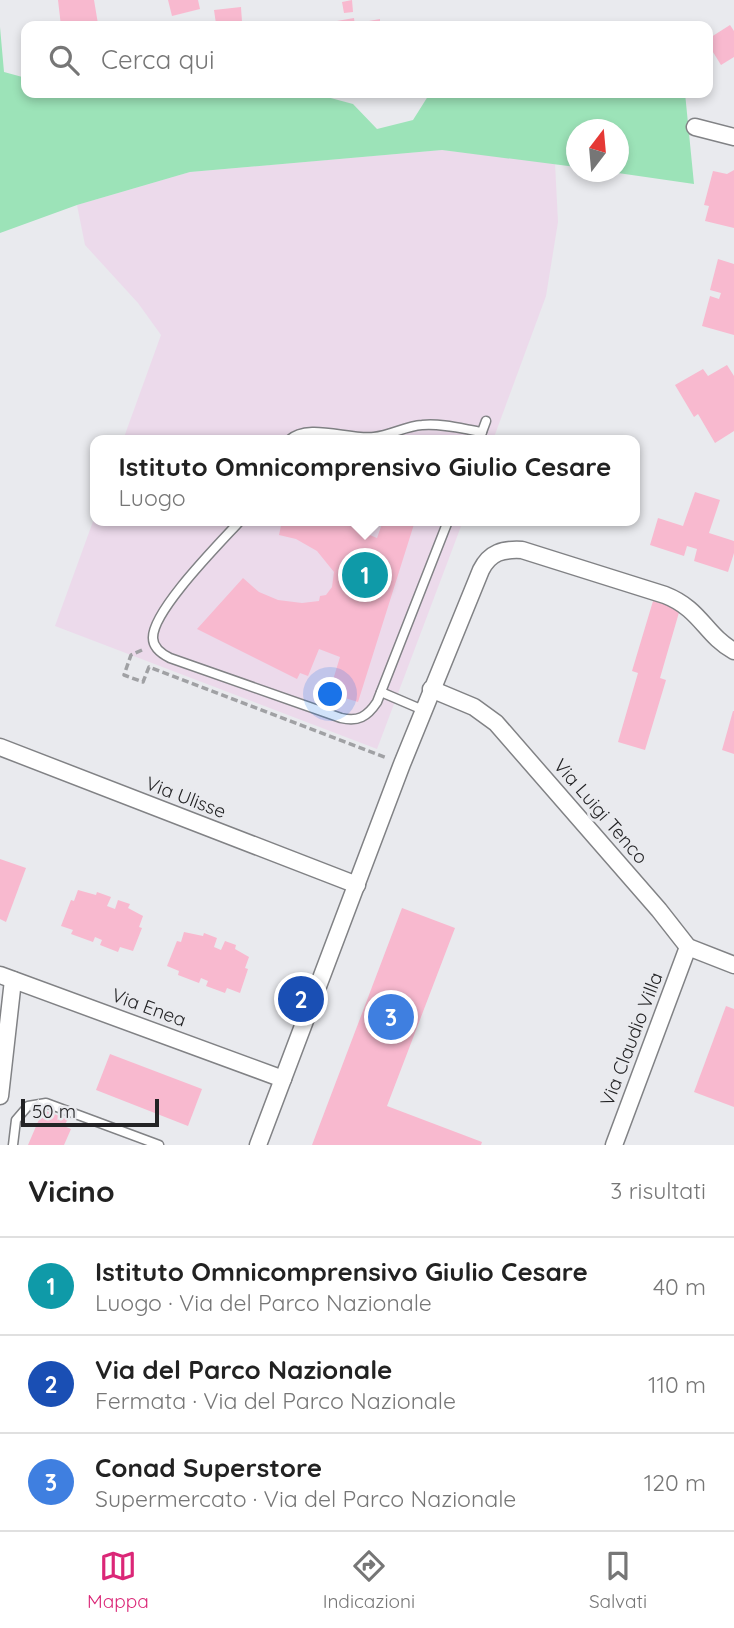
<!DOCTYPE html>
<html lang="it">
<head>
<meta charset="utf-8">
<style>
	body { margin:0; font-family:Quicksand,sans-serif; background:#f2f2f2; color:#222 }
	.compass { position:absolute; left:566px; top:119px; width:63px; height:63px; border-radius:50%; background:#fff; box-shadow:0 4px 10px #0003; rotate:16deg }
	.scale { position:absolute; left:21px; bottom:18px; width:138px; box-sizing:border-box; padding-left:7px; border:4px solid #232325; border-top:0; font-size:19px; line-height:24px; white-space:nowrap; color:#232325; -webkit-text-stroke:5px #e9eaee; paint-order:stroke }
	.you { position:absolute; left:331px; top:695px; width:24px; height:24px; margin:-18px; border:5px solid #fff; border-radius:50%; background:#1a73e8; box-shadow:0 0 0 10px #1a73e833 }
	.badge { display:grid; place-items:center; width:46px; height:46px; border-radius:50%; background:#db2777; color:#fff; font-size:23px; font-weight:700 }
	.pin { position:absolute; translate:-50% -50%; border:4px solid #fff; box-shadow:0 2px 7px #0006 }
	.popup { position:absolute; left:90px; top:435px; width:550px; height:91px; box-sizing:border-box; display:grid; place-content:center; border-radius:14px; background:#fff; filter:drop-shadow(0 2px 5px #0005); font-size:23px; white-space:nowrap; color:#767676 }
	.popup b { font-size:26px; color:#222 }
	.popup::after { content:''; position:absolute; left:50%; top:100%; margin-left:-14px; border:14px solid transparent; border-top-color:#fff }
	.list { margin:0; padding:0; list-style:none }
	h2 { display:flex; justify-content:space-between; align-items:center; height:91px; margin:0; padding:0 28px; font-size:30px }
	h2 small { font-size:23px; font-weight:400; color:#767676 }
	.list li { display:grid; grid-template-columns:46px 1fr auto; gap:21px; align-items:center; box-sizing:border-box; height:98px; padding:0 28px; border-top:2px solid #e0e0e0 }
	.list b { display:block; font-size:26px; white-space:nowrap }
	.list p { margin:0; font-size:23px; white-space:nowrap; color:#767676 }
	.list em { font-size:23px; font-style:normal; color:#767676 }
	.icon { flex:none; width:38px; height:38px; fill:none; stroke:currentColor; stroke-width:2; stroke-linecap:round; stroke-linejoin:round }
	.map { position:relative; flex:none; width:734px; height:1145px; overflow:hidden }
	.search { position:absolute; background:#fff; box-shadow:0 4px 10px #0003; left:21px; right:21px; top:21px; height:77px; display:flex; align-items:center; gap:18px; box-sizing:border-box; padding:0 24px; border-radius:14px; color:#767676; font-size:26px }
	.sheet { height:385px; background:#fff }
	nav { display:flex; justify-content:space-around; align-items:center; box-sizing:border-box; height:98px; border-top:2px solid #e0e0e0; background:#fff; font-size:19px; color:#767676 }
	nav a { display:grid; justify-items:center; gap:4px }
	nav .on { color:#db2777 }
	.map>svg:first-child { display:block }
	.education { fill:#ecdaeb }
	.green { fill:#9ce3b8 }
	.building { fill:#f8b9cf }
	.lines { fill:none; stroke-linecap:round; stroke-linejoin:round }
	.service-casing { stroke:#818285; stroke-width:11 }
	.minor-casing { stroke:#818285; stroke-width:19 }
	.path { stroke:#a0a1a4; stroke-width:3.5; stroke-dasharray:7 3.5; stroke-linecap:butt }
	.service { stroke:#fff; stroke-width:8 }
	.minor { stroke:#fff; stroke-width:16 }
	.labels { text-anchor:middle; stroke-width:6; stroke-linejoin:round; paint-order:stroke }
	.street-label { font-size:19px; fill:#232325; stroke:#e9eaee }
</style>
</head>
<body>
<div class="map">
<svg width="734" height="1145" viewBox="0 0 734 1145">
	<rect width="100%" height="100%" fill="#e9eaee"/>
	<!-- education -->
	<g class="education">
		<path d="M442,150l113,13 3,59 -12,74 -53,144h-370l38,-105 -23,-32 -53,-58 -8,-40 113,-33z"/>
		<path d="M95,516l1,5h367l-86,228 -322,-123z"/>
	</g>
	<!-- green -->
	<path class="green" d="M0,27l4,45 22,6v15h286l41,11 24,25 36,-9 17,-27h255l9,91 -83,-12h7v-42h-42v37l-134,-17 -252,22 -113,33 -77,28z"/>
	<!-- building -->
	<g class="building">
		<path d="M58,0h36l4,24 -37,2z"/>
		<path d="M168,0h30l2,9 -28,7z"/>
		<path d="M352,0l1,12 -9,1 -2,-11z"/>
		<path d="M241,7l1,15 -26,2 -2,-14z"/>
		<path d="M354,18l1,8h-17l-1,-5z"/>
		<path d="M380,19v3l6,-1 1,5h-17l-1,-5z"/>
		<path d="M730,25l4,6v26l-13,8 -13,-21v-5z"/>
		<path d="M734,170v58l-29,-7 4,-15 -5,-1 9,-34 14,3z"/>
		<path d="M718,259l16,5v71l-32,-9 8,-30 9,3 2,-6 -11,-3z"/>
		<path d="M727,365l7,11v55l-19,12 -17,-29 -4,3 -19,-32 28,-16 5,7z"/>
		<path d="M695,492l25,8 -11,33 25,8v12l-6,19 -34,-11 3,-12 -10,-3 -3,10 -34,-11 8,-27 25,8z"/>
		<path d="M282,521h88l-5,12 12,5 6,-17h32l-57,181 -29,-9 11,-36 -21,-8 -11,27 -8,-3 -3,6 -100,-50 46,-51 16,14 19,8 24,3 17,-2 1,-5 6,-1 6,-8 2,-15 -17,-21 -21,-12 -17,-4z"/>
		<path d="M653,601l27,8 -20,69 6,2 -21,70 -27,-8 20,-69 -6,-2z"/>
		<path d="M733,711h1v43l-12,-4z"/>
		<path d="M0,859l26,9 -20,54 -6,-3z"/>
		<path d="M78,890l18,5 1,-3 14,5 -4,9 8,3 3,-9 12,4 -2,4 15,8 -4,11 3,1 -9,23 -13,-4 -2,5 -18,-7 2,-5 -7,-3 -2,5 -22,-8 2,-4 -12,-4 10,-26 3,1z"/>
		<path d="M402,908l53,20 -68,178 95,36 -1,3h-169z"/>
		<path d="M184,932l19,4 1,-3 13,5 -3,9 7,3 4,-9 11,4 -1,4 14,8 -4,11 3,1 -8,24 -13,-5 -2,5 -19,-7 2,-5 -7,-3 -2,5 -21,-8 1,-4 -12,-5 10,-25 4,1z"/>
		<path d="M726,1006l8,3v98l-40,-15z"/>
		<path d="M110,1054l92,35 -14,37 -92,-36z"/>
		<path d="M43,1110l25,9 -4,7 7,3 -7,16h-36z"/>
	</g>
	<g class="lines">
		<!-- service casing -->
		<g class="service-casing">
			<g id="service">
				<path d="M289,440c19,-18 59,0 85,-3 17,-2 32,-11 48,-12 20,-2 41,4 60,7"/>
				<path d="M479,440l7,-19"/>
				<path d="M240,521c-20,22 -88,90 -87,117 0,10 9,16 17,20l171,60c17,4 26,-1 36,-16l71,-181"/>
				<path d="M381,692l42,18"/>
				<path d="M13,1145l3,-25 12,-14 18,-3 113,42"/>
			</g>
		</g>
		<!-- minor casing -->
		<g class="minor-casing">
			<g id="minor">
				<path d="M695,127l39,10"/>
				<path d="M431,689l43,18 22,16 163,187 29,37 46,18"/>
				<path d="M0,747l357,138"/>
				<path d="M0,975l283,104"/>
				<path d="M0,1096l13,-116"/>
				<path d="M258,1145l144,-381 79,-194c9,-18 22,-21 41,-20l143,45c36,14 40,40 69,56"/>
				<path d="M614,1145l74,-198"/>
			</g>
		</g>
		<!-- path -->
		<path class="path" d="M142,650l-11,5 -7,20 19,7 6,-15 238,91"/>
		<!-- service -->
		<use href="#service" class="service"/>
		<!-- minor -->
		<use href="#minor" class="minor"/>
	</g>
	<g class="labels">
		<!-- street labels -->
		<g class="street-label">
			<text transform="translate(186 797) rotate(21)" y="7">Via Ulisse</text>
			<text transform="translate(601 811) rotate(49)" y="7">Via Luigi Tenco</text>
			<text transform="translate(149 1007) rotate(20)" y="7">Via Enea</text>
			<text transform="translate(631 1039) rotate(-69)" y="7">Via Claudio Villa</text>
		</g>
	</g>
</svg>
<svg class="compass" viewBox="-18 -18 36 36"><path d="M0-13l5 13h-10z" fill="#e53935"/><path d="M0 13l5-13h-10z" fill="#767676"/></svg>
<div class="scale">50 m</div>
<div class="you"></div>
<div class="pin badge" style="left:365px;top:575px;background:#0f9aa8">1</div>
<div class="popup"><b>Istituto Omnicomprensivo Giulio Cesare</b>Luogo</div>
<div class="pin badge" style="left:301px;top:999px;background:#1a4fb4">2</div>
<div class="pin badge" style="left:391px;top:1017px;background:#3f7fe0">3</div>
<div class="search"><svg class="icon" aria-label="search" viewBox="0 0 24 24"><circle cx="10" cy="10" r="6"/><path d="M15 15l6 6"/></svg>Cerca qui</div>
</div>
<section class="sheet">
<h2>Vicino<small>3 risultati</small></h2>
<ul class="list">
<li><span class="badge" style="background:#0f9aa8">1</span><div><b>Istituto Omnicomprensivo Giulio Cesare</b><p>Luogo · Via del Parco Nazionale</p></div><em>40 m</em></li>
<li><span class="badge" style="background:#1a4fb4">2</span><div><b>Via del Parco Nazionale</b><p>Fermata · Via del Parco Nazionale</p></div><em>110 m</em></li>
<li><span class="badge" style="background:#3f7fe0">3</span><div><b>Conad Superstore</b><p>Supermercato · Via del Parco Nazionale</p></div><em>120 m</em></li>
</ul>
</section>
<nav>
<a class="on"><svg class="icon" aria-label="map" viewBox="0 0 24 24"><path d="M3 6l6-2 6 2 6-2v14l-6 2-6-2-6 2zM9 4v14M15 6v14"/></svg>Mappa</a>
<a><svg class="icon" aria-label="directions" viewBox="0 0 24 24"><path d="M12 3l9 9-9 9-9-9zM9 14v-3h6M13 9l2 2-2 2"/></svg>Indicazioni</a>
<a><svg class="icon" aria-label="saved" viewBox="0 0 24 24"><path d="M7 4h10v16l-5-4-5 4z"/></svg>Salvati</a>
</nav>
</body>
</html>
